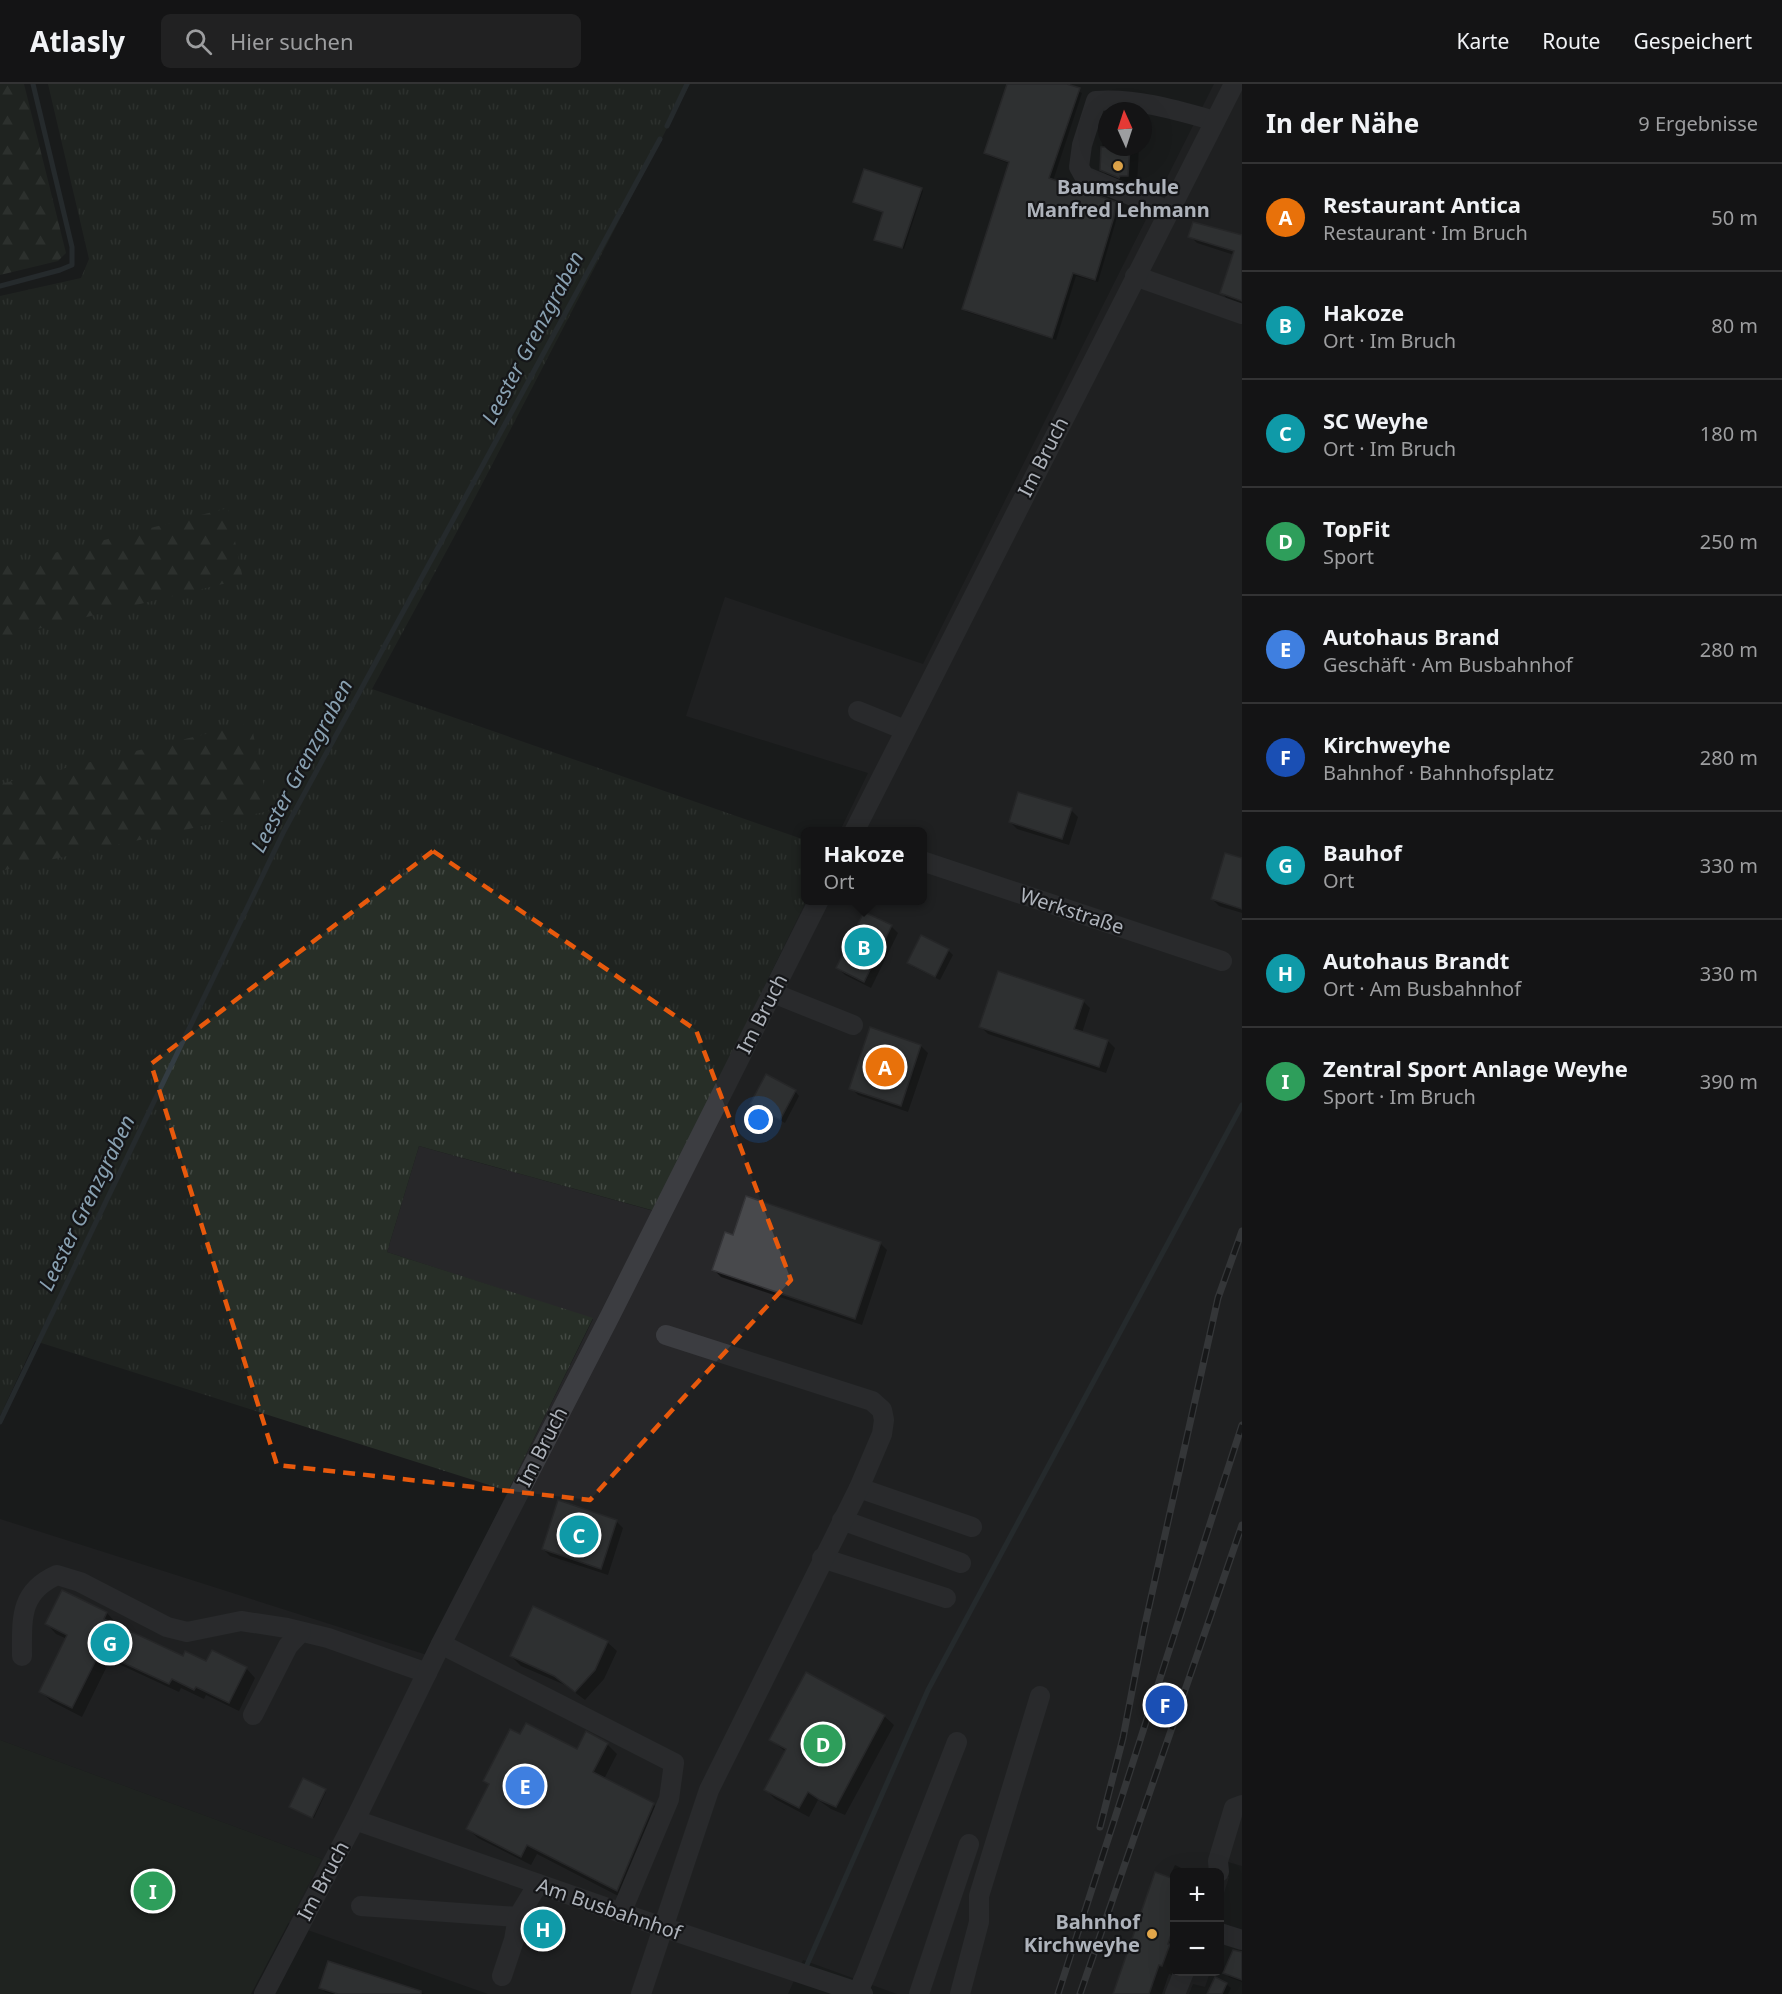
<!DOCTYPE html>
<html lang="de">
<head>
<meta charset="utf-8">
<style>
	body { margin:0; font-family:"Noto Sans",sans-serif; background:#212122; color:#f1f3f6 }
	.controls { position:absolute; right:18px; bottom:18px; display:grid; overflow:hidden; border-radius:9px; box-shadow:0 6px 24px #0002 }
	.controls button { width:54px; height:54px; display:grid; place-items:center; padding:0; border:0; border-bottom:2px solid #333334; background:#141415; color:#f1f3f6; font:30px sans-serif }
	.compass { position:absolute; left:1098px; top:18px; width:54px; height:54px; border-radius:50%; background:#141415; box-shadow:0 6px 24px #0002; rotate:357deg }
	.you { position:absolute; left:759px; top:1036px; width:21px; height:21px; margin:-15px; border:4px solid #fff; border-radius:50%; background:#1a73e8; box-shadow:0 0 0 9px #1a73e833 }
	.badge { display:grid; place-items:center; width:39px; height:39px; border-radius:50%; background:#e4a84b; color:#fff; font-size:20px; font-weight:700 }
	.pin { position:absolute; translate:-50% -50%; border:3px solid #fff; box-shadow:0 2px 6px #0006 }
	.popup { position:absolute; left:801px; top:743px; width:126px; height:78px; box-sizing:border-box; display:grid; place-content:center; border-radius:9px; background:#141415; filter:drop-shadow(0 2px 4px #0005); font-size:20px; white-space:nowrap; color:#9d9ea0 }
	.popup b { font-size:22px; color:#f1f3f6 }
	.popup::after { content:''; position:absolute; left:50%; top:100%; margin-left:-12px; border:12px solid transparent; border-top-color:#141415 }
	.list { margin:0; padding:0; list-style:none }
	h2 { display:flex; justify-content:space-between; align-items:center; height:78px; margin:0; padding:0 24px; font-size:26px }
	h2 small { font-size:20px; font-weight:400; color:#9d9ea0 }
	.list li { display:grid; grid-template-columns:39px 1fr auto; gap:18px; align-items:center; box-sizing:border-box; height:108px; padding:0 24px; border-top:2px solid #333334 }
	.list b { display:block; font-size:22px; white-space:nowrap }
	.list p { margin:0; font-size:20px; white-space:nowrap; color:#9d9ea0 }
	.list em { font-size:20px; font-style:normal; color:#9d9ea0 }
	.icon { flex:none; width:33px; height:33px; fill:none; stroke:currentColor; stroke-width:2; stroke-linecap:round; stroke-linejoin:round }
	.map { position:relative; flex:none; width:1242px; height:1910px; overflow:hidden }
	header { display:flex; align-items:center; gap:36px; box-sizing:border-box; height:84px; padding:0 30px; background:#141415; border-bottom:2px solid #333334 }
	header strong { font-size:28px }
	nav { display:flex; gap:33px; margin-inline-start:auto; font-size:21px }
	.search { width:420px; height:54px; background:#212122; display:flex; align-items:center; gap:15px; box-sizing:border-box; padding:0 21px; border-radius:9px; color:#9d9ea0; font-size:22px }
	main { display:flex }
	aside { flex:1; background:#141415 }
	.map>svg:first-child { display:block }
	.built { fill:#272729 }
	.grass { fill:url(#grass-tufts) }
	.forest { fill:url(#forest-firs) }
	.park { fill:#272e27 }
	.shadow { fill:#0007 }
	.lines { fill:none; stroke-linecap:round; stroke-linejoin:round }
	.stream { stroke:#333c42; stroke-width:5 }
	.building { fill:#48494c; stroke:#353538; stroke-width:1.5 }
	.minor { stroke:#3c3d41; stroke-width:20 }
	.rail-casing { stroke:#55575c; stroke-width:7 }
	.rail { stroke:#151618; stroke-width:4.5; stroke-dasharray:14; stroke-linecap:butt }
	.marked { fill:none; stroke:#e8590c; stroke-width:4.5; stroke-dasharray:12 8; stroke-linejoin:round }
	.poi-dot { fill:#e4a84b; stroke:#151618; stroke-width:2 }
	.labels { text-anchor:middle; stroke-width:4.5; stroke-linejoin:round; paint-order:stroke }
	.poi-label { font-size:20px; font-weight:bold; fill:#aeb3bb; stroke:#151618 }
	.street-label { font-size:20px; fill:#aeb3bb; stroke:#151618 }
	.water-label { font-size:21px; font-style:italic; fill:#89a1b2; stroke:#151618 }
</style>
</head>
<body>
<header>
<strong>Atlasly</strong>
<div class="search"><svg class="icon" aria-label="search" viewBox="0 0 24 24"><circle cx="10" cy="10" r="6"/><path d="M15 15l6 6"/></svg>Hier suchen</div>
<nav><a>Karte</a><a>Route</a><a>Gespeichert</a></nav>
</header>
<main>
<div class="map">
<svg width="1242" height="1910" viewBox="0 0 1242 1910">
	<defs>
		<pattern id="grass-tufts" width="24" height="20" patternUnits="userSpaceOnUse" patternTransform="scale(1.5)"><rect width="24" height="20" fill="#272e27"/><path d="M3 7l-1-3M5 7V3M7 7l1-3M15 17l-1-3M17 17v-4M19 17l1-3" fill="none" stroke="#444a44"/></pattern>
		<pattern id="forest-firs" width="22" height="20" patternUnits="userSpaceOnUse" patternTransform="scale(1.5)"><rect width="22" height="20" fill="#272e27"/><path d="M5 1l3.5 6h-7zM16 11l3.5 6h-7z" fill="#444a44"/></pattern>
	</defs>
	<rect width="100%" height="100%" fill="#1a1b1c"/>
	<!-- built -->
	<path class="built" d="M1214,0h28v1782l-14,-4 -5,12 6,3 -9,29v-34h-46v100h36l-5,15 -12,-3 -4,10h-292l-94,-34 -15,34h-300l-200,-71 34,-64 -322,-119v-221l427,136 166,-336 -206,-67 32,-106 235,65 152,-310 116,-1v-68l-82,-1 28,-58 -182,-57 39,-119 198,67z"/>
	<!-- grass -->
	<path class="grass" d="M48,0h642l-223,429 -95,176 433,151 1,61 -151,310 -236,-65 -32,106 206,66 -85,173 -473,-150 -35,75v-1120l81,-18 8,-19z"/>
	<!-- forest -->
	<g class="forest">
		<path d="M0,0h24l42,169 -8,8 -58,14z"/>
		<path d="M228,424l15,71 -243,59v-71z"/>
		<path d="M251,639l18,88 -269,60v-87z"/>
	</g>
	<!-- park -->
	<path class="park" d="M0,1656l322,119 -71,135h-251z"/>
	<!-- shadow -->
	<g class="shadow">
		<path d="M1009,0h56l17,9 -29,88 62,22 3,4 -2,14 -18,61 -22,-6 -20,64 -89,-28 -4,-3 47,-145 -21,-8 -3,-3z"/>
		<path d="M1104,39h3v24h32l-2,38 -8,-1 -18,-5 -10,-10z"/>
		<path d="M921,105l2,2 -19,58 -26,-8 -2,-2 8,-26 -29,-11z"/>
		<path d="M1190,152l52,3v66l-14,-5 -6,-7 12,-38 -37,-12z"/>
		<path d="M1071,726l7,7 -9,28 -52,-16 -7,-7z"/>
		<path d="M1242,776v53l-23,-7 -7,-7z"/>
		<path d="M891,842l7,7 -27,55 -26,-13 -7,-7z"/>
		<path d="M948,866l5,5 -13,25 -27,-13 -4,-4z"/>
		<path d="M1083,917l7,7 -8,25 26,8 7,7 -9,25 -118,-39 -7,-7z"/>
		<path d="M921,962l7,7 -20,59 -50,-17 -7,-7z"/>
		<path d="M795,1007l4,5 -14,27 -29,-15 -4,-4z"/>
		<path d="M734,1153l146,6 7,7 -25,75 -141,-48 -7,-7z"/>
		<path d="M616,1437l7,7 -15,47 -58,-19 -7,-7z"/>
		<path d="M63,1508l44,21 9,10 -1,3 69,32 23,5 39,5 9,10 -16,33 -33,-16 -2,4 -23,-11 -2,4 -69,-32 -28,57 -31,-16 -10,-9 26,-53 -11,-5 -9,-10z"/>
		<path d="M607,1558l10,9 -13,28 -19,21 -20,-15 -44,-19 -10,-10z"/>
		<path d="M884,1632l10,9 -49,90 -14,-6 -13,-9 -9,17 -34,-18 -9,-9 20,-38 -15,-12z"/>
		<path d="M521,1652l56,15 30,-7 10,10 -13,25 49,25 10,10 -37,86 -89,-46 -6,11 -53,-27 -10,-9 22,-43 -5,-5z"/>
		<path d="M325,1706l1,2 -12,26 -21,-10z"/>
		<path d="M1175,1781l15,7h-16v95l-2,8 -3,-1 -7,20h-48z"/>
		<path d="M561,1836l2,1 -9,29 -26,-10z"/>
		<path d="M1242,1871v27l-13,-5 -4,-5z"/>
		<path d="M329,1879l96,31h-93l-7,-2 -4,-4z"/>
		<path d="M1226,1900l5,4 -3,6h-19z"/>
	</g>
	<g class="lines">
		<!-- stream -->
		<g class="stream">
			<path d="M667,42l20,-42"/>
			<path d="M0,202l60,-16 12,-5v-18l-39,-163"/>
			<path d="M0,1338l284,-591 376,-692"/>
			<path d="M806,1883l122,-277 314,-585"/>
		</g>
	</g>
	<!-- building -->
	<g class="building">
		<path d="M1007,0h60l13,4 -31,90 67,24 -2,15 -19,63 -22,-7 -21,65 -90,-29 47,-147 -25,-9z"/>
		<path d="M1101,63h29l-2,29h-8l-1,2 -19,-8z"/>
		<path d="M864,85l58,19 -20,60 -28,-8 9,-28 -30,-10z"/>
		<path d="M1193,138l49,13v66l-22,-8 14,-42 -46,-14z"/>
		<path d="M1018,708l54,16 -10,31 -53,-17z"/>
		<path d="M1225,769l17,5v51l-31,-10z"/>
		<path d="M864,828l28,13 -28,57 -28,-14z"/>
		<path d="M921,851l28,14 -14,28 -28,-14z"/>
		<path d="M998,887l86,29 -10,29 34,11 -9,27 -120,-40z"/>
		<path d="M870,943l51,18 -20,61 -52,-17z"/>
		<path d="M766,990l30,16 -16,30 -30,-16z"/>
		<path d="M746,1112l135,46 -26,77 -143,-49 13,-38 8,3z"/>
		<path d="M558,1416l59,20 -16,49 -59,-20z"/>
		<path d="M62,1506l45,22 -3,7 79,37 2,-5 21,10 6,-11 35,17 -18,36 -33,-16 -2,3 -22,-11 -3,5 -69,-32 -28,56 -33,-16 28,-57 -22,-11z"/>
		<path d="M533,1522l75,35 -13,29 -20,22 -21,-16 -44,-20z"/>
		<path d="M806,1588l79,43 -49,92 -16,-7 -12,-8 -9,16 -35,-18 22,-41 -17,-9z"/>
		<path d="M526,1639l51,26 9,-18 22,12 -15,29 61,31 -37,88 -90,-46 -6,12 -55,-28 23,-45 -6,-3 27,-52 10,5z"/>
		<path d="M303,1694l23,11 -14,29 -23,-11z"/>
		<path d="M1155,1788l19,7v46l-6,19h2l-8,22 -3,-1 -10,29h-36z"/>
		<path d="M536,1826l26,8 -10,31 -26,-9 6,-23z"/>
		<path d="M1233,1866l9,2v28l-19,-7z"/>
		<path d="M328,1877l93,30v3h-83l-19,-6z"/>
		<path d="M1215,1893l12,6 -5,11h-15z"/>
	</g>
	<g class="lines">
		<!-- minor -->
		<g class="minor">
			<path d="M1169,127l-85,-35 -5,-9 3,-22 14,-44c41,-3 80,9 119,20"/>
			<path d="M1135,192l107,38"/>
			<path d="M858,627l47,19"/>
			<path d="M854,748l380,-748"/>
			<path d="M922,777l300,100"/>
			<path d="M773,909l80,32"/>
			<path d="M859,1404l113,39"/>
			<path d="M842,1436l119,43"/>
			<path d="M822,1474l124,40"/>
			<path d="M441,1560l233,119 -5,36 -48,114"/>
			<path d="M22,1572c0,-37 -3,-64 35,-81l23,7 87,45 20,5 54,-11 46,7 41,10 99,35"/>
			<path d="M253,1631l35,-69 13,-14"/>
			<path d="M355,1736l307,107 201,67"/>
			<path d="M1219,1788l-1,-11 16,-53 8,-3"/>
			<path d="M361,1822l157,11"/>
			<path d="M1220,1849l22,7"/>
			<path d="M502,1892l12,-36 4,-23 20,-33"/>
			<path d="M858,1908l8,-18 91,-232"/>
			<path d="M264,1910l91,-174 86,-176 169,-328 209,-416"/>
			<path d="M641,1910l68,-204 150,-302 23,-54 2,-14 -2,-10 -10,-9 -206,-66"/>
			<path d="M919,1910l50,-150"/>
			<path d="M960,1910l19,-72v-26l61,-200"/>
			<path d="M1175,1910l9,-22"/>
		</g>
		<!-- rail casing -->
		<g class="rail-casing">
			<g id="rail">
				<path d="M1100,1743l23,-89 21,-109 74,-331 24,-67"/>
				<path d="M1058,1910l184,-569"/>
				<path d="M1080,1910l162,-469"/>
			</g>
		</g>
		<!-- rail -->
		<use href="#rail" class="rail"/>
	</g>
	<!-- marked area -->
	<path d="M0 0H1242V1910H0ZM433,767l263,179 95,250 -201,220 -313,-35 -126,-401z" fill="#1a1b1c" fill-opacity=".55" fill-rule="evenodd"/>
	<path class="marked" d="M433,767l263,179 95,250 -201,220 -313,-35 -126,-401z"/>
	<!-- markers -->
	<g class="poi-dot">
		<circle cx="1118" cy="82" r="6"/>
		<circle cx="1152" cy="1850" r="6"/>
	</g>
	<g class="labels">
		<!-- poi labels -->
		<g class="poi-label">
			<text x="1118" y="110">Baumschule<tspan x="1118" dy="23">Manfred Lehmann</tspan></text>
			<text x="1140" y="1845" text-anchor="end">Bahnhof<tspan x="1140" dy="23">Kirchweyhe</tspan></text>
		</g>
		<!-- street labels -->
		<g class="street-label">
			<text transform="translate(1043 373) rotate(-63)" y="7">Im Bruch</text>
			<text transform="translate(1072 827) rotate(18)" y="7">Werkstraße</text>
			<text transform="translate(762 930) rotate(-63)" y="7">Im Bruch</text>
			<text transform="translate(542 1363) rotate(-63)" y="7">Im Bruch</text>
			<text transform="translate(323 1797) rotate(-62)" y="7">Im Bruch</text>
			<text transform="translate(609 1825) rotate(19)" y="7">Am Busbahnhof</text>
		</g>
		<!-- water labels -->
		<g class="water-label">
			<text transform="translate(533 254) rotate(-62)" y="7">Leester Grenzgraben</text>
			<text transform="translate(302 682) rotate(-62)" y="7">Leester Grenzgraben</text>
			<text transform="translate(87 1119) rotate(-64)" y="7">Leester Grenzgraben</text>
		</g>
	</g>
</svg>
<div class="controls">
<button>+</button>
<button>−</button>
</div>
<svg class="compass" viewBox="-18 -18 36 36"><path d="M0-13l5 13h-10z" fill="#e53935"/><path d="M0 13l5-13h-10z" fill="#9d9ea0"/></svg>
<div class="you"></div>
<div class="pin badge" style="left:885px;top:983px;background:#e8710a">A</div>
<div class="pin badge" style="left:864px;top:863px;background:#0f9aa8">B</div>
<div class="popup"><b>Hakoze</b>Ort</div>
<div class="pin badge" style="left:579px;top:1451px;background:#0f9aa8">C</div>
<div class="pin badge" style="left:823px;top:1660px;background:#2e9e5b">D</div>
<div class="pin badge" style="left:525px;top:1702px;background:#3f7fe0">E</div>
<div class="pin badge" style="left:1165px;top:1621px;background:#1a4fb4">F</div>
<div class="pin badge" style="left:110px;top:1559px;background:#0f9aa8">G</div>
<div class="pin badge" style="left:543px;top:1845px;background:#0f9aa8">H</div>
<div class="pin badge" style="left:153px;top:1807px;background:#2e9e5b">I</div>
</div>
<aside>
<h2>In der Nähe<small>9 Ergebnisse</small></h2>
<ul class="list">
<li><span class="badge" style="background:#e8710a">A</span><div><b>Restaurant Antica</b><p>Restaurant · Im Bruch</p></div><em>50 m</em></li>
<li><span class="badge" style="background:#0f9aa8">B</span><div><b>Hakoze</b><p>Ort · Im Bruch</p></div><em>80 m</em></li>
<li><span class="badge" style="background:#0f9aa8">C</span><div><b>SC Weyhe</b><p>Ort · Im Bruch</p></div><em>180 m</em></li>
<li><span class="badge" style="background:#2e9e5b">D</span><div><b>TopFit</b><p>Sport</p></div><em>250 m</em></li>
<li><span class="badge" style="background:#3f7fe0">E</span><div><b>Autohaus Brand</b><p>Geschäft · Am Busbahnhof</p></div><em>280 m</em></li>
<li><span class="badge" style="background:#1a4fb4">F</span><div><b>Kirchweyhe</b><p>Bahnhof · Bahnhofsplatz</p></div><em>280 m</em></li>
<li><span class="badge" style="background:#0f9aa8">G</span><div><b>Bauhof</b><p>Ort</p></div><em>330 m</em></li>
<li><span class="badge" style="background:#0f9aa8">H</span><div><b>Autohaus Brandt</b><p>Ort · Am Busbahnhof</p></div><em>330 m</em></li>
<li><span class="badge" style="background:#2e9e5b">I</span><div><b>Zentral Sport Anlage Weyhe</b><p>Sport · Im Bruch</p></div><em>390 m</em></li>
</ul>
</aside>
</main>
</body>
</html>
